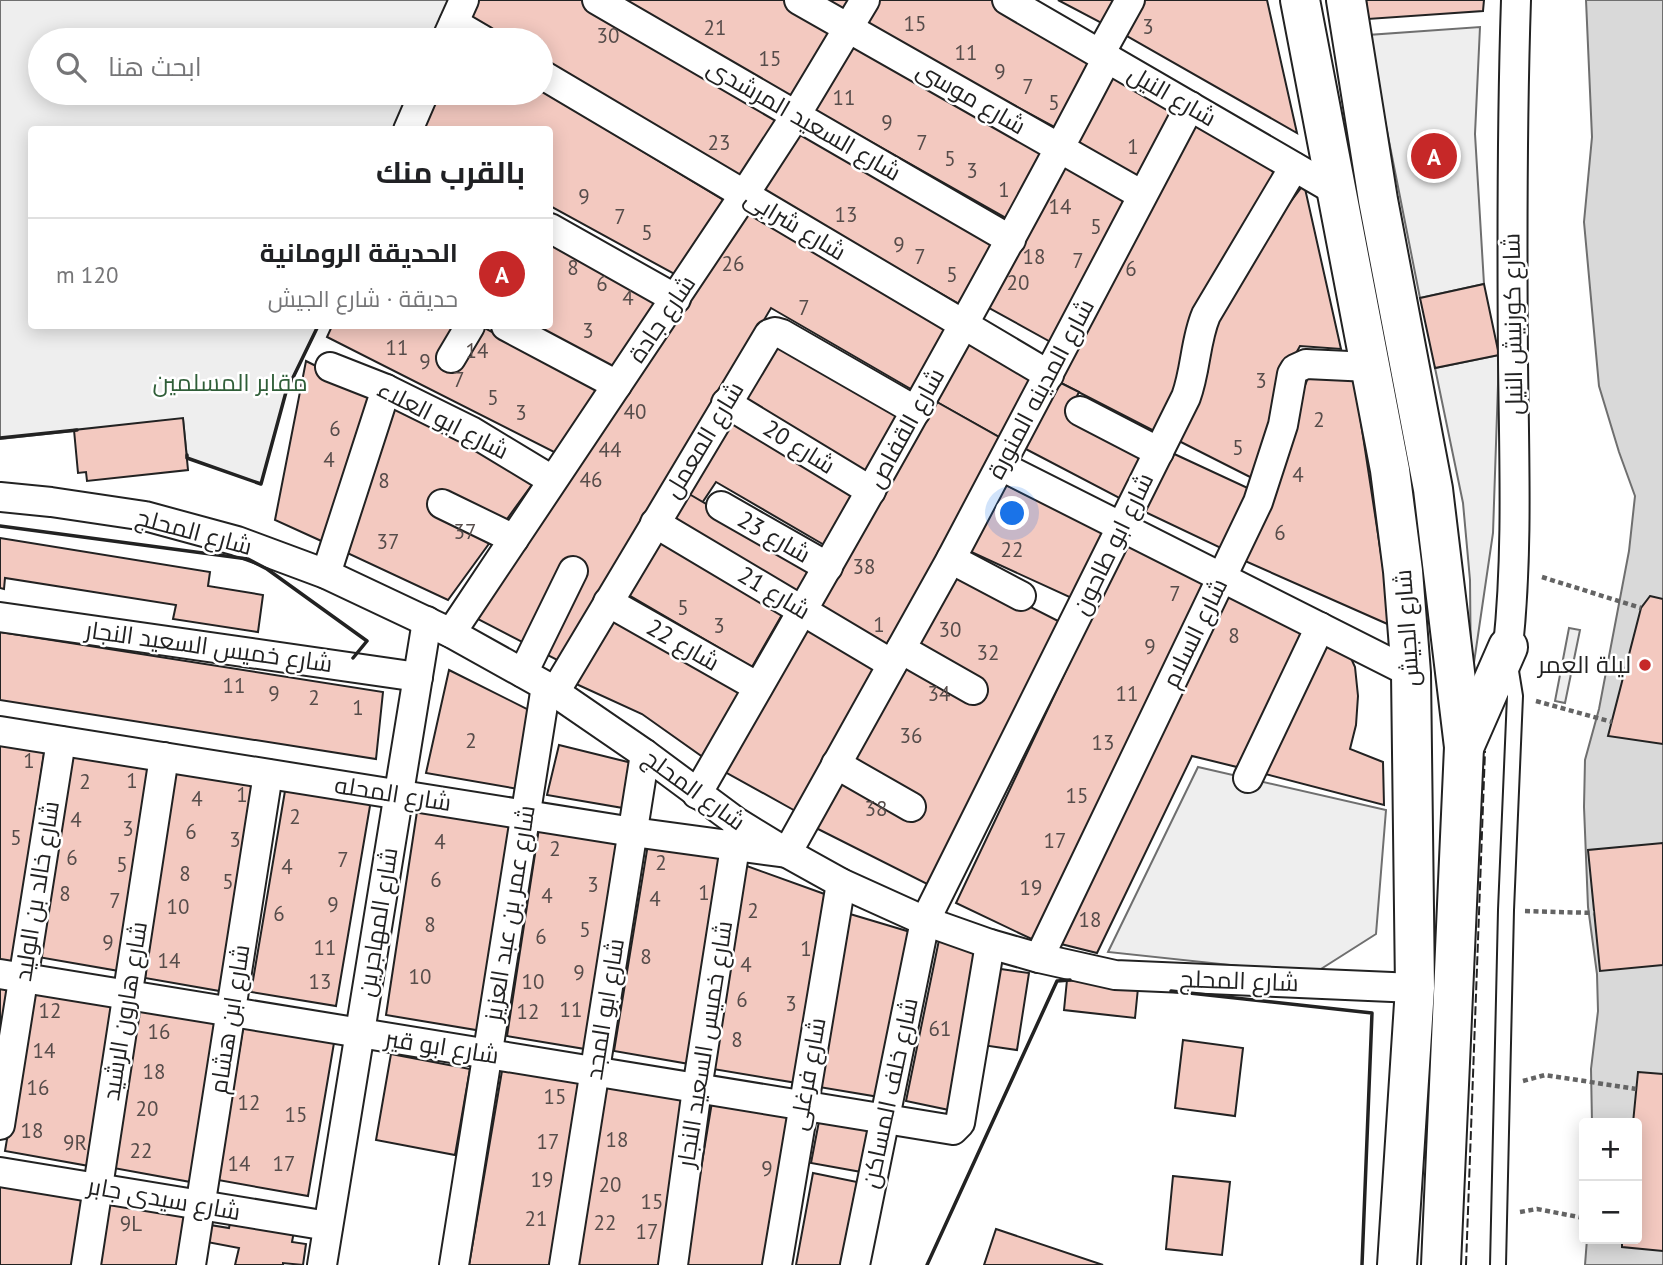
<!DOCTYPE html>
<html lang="ar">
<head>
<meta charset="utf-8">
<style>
	body { margin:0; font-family:"PT Sans",Cairo,sans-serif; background:#f6f6f6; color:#202124; direction:rtl }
	.controls { position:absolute; right:21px; bottom:21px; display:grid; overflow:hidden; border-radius:7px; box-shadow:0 4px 18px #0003 }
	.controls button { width:63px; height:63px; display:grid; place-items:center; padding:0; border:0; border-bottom:2px solid #e0e0e0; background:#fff; color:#202124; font:35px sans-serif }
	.you { position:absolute; left:1013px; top:514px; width:24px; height:24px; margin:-18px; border:5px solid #fff; border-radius:50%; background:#1a73e8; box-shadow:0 0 0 10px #1a73e833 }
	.badge { display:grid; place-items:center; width:46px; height:46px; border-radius:50%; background:#c62828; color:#fff; font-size:23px; font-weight:700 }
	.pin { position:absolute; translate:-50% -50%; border:4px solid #fff; box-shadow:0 2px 7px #0006 }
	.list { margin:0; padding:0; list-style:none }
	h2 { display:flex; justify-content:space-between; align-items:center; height:91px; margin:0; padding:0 28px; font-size:30px }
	h2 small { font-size:23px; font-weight:400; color:#757577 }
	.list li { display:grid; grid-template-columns:46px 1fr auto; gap:21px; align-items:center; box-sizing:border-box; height:112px; padding:0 28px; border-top:2px solid #e0e0e0 }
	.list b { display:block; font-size:26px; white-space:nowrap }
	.list p { margin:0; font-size:23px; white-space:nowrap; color:#757577 }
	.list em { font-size:23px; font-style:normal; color:#757577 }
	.icon { flex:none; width:38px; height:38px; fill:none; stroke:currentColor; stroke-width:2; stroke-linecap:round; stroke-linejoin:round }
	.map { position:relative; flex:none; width:1663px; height:1265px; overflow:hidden; direction:ltr }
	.search { position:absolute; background:#fff; box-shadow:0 4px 18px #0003; left:28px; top:28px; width:525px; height:77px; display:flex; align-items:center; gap:18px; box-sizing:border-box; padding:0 24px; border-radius:38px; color:#757577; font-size:26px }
	.panel { position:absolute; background:#fff; box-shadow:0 4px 18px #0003; left:28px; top:126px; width:525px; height:203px; border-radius:7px; direction:rtl }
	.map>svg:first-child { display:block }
	.green { fill:#eee; stroke:#6f6f6f; stroke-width:2 }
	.water { fill:#d9d9d9; stroke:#6f6f6f; stroke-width:2 }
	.building { fill:#f3c9c0; stroke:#222; stroke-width:2 }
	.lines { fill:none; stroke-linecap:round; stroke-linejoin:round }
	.lane-casing { stroke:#222; stroke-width:18 }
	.street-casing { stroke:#222; stroke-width:32 }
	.secondary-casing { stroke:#222; stroke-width:42 }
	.path { stroke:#646464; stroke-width:4.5; stroke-dasharray:5 3.5; stroke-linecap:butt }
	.lane { stroke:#fff; stroke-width:14 }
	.street { stroke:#fff; stroke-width:28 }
	.secondary { stroke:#fff; stroke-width:38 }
	.fence { stroke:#222; stroke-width:2; stroke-dasharray:9 3.5; stroke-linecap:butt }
	.wall { stroke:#222; stroke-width:3.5 }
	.poi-dot { fill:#c62828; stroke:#fff; stroke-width:2.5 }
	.labels { text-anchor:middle; stroke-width:5; stroke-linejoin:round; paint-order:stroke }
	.number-label { font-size:21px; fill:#564c4a }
	.street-label { font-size:24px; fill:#222; stroke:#fff }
	.park-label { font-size:24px; fill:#2f5e38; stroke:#fff }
	.poi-label { font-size:24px; fill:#222; stroke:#fff; text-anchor:end }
</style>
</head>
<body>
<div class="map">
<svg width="1663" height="1265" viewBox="0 0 1663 1265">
	<rect width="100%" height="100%" fill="#fff"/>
	<!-- green -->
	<g class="green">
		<path d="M0,0h450l-16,40h-394v53h373l-15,36 -366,1v196h286l-32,66 -25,92 -74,-26 -4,-39 -183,20z"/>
		<path d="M1480,27l-5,107 9,150 -64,14 -52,-263z"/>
		<path d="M1499,355l-6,178 -22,150 -1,-103 -7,-77 -28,-135z"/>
		<path d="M1569,628l11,2 -15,73 -10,-2z"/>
		<path d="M1198,767l188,43 -10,124 -63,40 -205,-22z"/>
	</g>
	<!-- water -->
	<path class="water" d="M1586,0h77v1265h-78l2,-26h50v-116h-45l-1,-54 7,-58 -1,-37 -9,-67 -4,-100 1,-47 14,-51 30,-158 6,-55 -16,-44 -20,-66 -15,-164 8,-85z"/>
	<!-- building -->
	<g class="building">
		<path d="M468,0h117l197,116 -39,63 -202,-116v-23h-40l-41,-23z"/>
		<path d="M625,0h158l51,30 -39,69z"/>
		<path d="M825,0h25l-6,11z"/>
		<path d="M874,0h120l102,56 -38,73 -196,-106z"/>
		<path d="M1058,0h65l-14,27z"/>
		<path d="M1138,0h129l30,133 -177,-101z"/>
		<path d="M1366,0h118l-1,11 -115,8z"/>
		<path d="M853,40l193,106 -38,73 -195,-110z"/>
		<path d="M1106,69l76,42 -41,69 -69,-37z"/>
		<path d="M541,90l184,111 -47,75 -128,-70v-76h-138l17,-37h112z"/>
		<path d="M1196,117l89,54 -125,263 -105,-54z"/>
		<path d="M798,126l199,113 -36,66 -203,-116z"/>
		<path d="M1057,158l80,43 -81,144 -74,-41z"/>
		<path d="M1304,184l37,165 -41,-3 -14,25 -32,108 -81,-41 35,-67 2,-63z"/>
		<path d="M747,208l205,120 -36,64 -145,-84 -208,355 -93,-48z"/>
		<path d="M550,233l114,64 -48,72 -82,-43h16z"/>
		<path d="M1484,284l15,71 -64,13 -15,-70z"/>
		<path d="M332,326h149l120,65 -45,62 -229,-116z"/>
		<path d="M963,333l76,46 -33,62 -78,-44z"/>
		<path d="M776,342l129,69 -39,66 -126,-78z"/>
		<path d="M306,361l68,34 -46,149 -53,-24z"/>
		<path d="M1310,373l44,4 38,249 -156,-69z"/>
		<path d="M1055,380l24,12 -10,20 80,41 -24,48 -105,-55z"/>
		<path d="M928,397l78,44 -119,215 -77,-47z"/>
		<path d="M390,402l149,73 -91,125 -105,-49z"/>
		<path d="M183,418l5,52 -101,11 -1,-9 -8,1 -4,-43z"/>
		<path d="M728,419l127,78 -29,49 -110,-64 -14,21 -18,-12z"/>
		<path d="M1170,452l82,38 -27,60 -82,-39z"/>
		<path d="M1000,482l111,54 -35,64 -109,-50z"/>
		<path d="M684,491l130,76 -16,34 -133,-76z"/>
		<path d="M0,538l210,34 -2,14 55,9 -5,37 -85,-13 3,-14 -171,-27 -1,11 -4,-1z"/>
		<path d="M658,540l125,73 -31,54 -125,-73z"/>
		<path d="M1127,542l85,41 -174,359 -82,-39z"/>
		<path d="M952,567l114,58 -133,262 -117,-59z"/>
		<path d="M1228,592l80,37 -71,138 -45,-11 -95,197 -40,-10z"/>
		<path d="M1650,596l13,3v145l-55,-8 33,-128z"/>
		<path d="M619,611l127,75 -39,74 -65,-46 -68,-31z"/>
		<path d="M801,622l80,47 -82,144 -81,-45z"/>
		<path d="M0,632l383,60 -7,67 -376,-59z"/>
		<path d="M1319,635l26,10 10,22 3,29 -2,29 -6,24 33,13 1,43 -130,-34z"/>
		<path d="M449,670l88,44 -13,76 -98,-17z"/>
		<path d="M0,739l45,8 -32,216 -13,-2z"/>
		<path d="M559,745l73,18 -9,45 -76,-13z"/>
		<path d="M71,752l81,14 -33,205 -81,-14z"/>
		<path d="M174,768l86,14 -29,211 -86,-15z"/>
		<path d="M286,785l85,15 -35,206 -85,-14z"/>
		<path d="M418,805l103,17 -33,210 -102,-17z"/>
		<path d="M539,828l85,13 -33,209 -84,-14z"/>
		<path d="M1663,843v122l-63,6 -12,-121z"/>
		<path d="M648,844l74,10 -27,211 -81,-14z"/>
		<path d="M744,865l86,31 -33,187 -84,-14z"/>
		<path d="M850,914l67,20 -32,164 -66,-11z"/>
		<path d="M939,940l44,9 -34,161 -43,-9z"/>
		<path d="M994,968l35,5 -12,77 -35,-5z"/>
		<path d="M1067,980l71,8 -3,30 -71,-8z"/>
		<path d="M0,988l9,2 -9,60z"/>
		<path d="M32,990l85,15 -28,161 -84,-15z"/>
		<path d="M135,1007l89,16 -28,160 -88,-16z"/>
		<path d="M244,1022l91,15 -27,159 -90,-16z"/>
		<path d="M1183,1040l60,8 -8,68 -60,-8z"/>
		<path d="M391,1054l79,15 -15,86 -79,-15z"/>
		<path d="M503,1065l81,13 -31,187h-84z"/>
		<path d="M1638,1072l25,2v177l-41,-4v-8h15v-116h-4z"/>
		<path d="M606,1081l85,14 -27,170h-87z"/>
		<path d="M713,1096l87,17 -34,152h-81z"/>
		<path d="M820,1116l55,10 -8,47 -56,-10z"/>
		<path d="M813,1173l44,9 -16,83h-45z"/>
		<path d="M1173,1176l57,6 -8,73 -56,-6z"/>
		<path d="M0,1180l85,14 -11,71h-74z"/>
		<path d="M108,1200l84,13 -8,52h-87z"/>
		<path d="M232,1215l63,11 -3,16 14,2 -3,21 -20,-2v2h-48l4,-17 -32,-6 3,-17 19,3z"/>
		<path d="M996,1229l107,36h-119z"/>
	</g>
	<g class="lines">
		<!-- lane casing -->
		<g class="lane-casing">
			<path id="lane" d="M1498,1265l8,-355 9,-214 -5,-31"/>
		</g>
		<!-- street casing -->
		<g class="street-casing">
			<g id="street">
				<path d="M597,0l414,240"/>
				<path d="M799,0l343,195"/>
				<path d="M1007,0l329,191"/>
				<path d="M454,23l29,17"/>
				<path d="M446,40l18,-40"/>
				<path d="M1100,54l30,-54"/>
				<path d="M541,74l508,301"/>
				<path d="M408,130l16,-37"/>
				<path d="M550,228l126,71"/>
				<path d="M506,326l111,59"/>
				<path d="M451,358l19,-32"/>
				<path d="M330,367l56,22 85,42 81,49"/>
				<path d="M726,403l145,88"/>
				<path d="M1080,411l79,41"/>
				<path d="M1001,466l410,207"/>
				<path d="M0,497l51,5 94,14 92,25 89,33 125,59 95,53 99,68 93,69 49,30 54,30 84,38 65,23 49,14 76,17 300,13"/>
				<path d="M442,504l72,35"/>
				<path d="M721,506l107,61"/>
				<path d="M655,523l237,141"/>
				<path d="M951,559l70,37"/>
				<path d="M326,574l60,-185"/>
				<path d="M608,602l150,85"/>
				<path d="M0,617l418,60"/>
				<path d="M451,633l293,-438 52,-80 69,-115"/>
				<path d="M1508,647c10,-95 6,-191 5,-286 -1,-121 -1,-241 3,-361"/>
				<path d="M901,649l72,41"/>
				<path d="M523,673l50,-102"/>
				<path d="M555,692l214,-358 6,-2 7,2 134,77"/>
				<path d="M0,731l633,101 154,21 164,-294 239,-453"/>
				<path d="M836,764l75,43"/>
				<path d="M1248,778l72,-151"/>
				<path d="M697,794c140,-243 280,-487 410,-736"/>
				<path d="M1039,958l219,-456 25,-77 9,-51 3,-5 11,-5 64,3"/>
				<path d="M0,974l953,156 7,-7 30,-179"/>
				<path d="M0,1125l61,-384"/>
				<path d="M0,1172l328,54"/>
				<path d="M86,1265l78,-508"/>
				<path d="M191,1265l77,-491"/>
				<path d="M322,1265l105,-644"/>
				<path d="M454,1265l92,-579"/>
				<path d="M564,1265l81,-511"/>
				<path d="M673,1265l24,-176 41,-261"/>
				<path d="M777,1265l64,-382"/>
				<path d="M855,1265l70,-344 261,-524c10,-27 9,-56 20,-82l88,-148"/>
			</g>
		</g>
		<!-- secondary casing -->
		<g class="secondary-casing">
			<g id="secondary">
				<path d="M1300,0l90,470 13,101 8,102 4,315 -18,277"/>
				<path d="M1346,0l32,200 55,289 31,258 -23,518"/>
				<path d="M1465,745l43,-98"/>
			</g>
		</g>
		<!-- path -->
		<g class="path">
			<path d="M1542,577l99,31"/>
			<path d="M1536,701l76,21"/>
			<path d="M1525,911l69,2"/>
			<path d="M1523,1081l22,-6 91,14"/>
			<path d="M1520,1212l17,-3 47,9"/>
		</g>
		<!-- lane -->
		<use href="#lane" class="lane"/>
		<!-- street -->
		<use href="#street" class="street"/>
		<!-- secondary -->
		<use href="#secondary" class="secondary"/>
		<!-- fence -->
		<path class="fence" d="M1466,1265l19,-514"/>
		<!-- wall -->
		<g class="wall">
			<path d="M0,438l77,-8"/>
			<path d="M187,455v3l74,26 25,-92 32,-66"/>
			<path d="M0,526l248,33 19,10 100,72 -14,17"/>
			<path d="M1171,991l201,22 -10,252"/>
			<path d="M927,1265l130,-284 13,-1"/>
		</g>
	</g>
	<!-- markers -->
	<circle class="poi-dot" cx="1645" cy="665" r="7"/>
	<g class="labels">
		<!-- number labels -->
		<g class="number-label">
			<text x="915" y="31">15</text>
			<text x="1148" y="34">3</text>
			<text x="715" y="35">21</text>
			<text x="608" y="43">30</text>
			<text x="966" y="60">11</text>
			<text x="770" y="66">15</text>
			<text x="1000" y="79">9</text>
			<text x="1028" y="94">7</text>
			<text x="844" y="105">11</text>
			<text x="1054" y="110">5</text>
			<text x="887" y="130">9</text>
			<text x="719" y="150">23</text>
			<text x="922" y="150">7</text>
			<text x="1133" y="154">1</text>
			<text x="950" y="166">5</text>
			<text x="972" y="178">3</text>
			<text x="1004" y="197">1</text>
			<text x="584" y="204">9</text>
			<text x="1060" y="214">14</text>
			<text x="846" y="222">13</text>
			<text x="620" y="224">7</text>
			<text x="1096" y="234">5</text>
			<text x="647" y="240">5</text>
			<text x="899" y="252">9</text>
			<text x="920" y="264">7</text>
			<text x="1034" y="264">18</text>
			<text x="1078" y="268">7</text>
			<text x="733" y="271">26</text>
			<text x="573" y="275">8</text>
			<text x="1131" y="276">6</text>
			<text x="952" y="282">5</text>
			<text x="1018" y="290">20</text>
			<text x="602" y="291">6</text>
			<text x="628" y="305">4</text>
			<text x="804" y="315">7</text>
			<text x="588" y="338">3</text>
			<text x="397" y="355">11</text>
			<text x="477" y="358">14</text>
			<text x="425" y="369">9</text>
			<text x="459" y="387">7</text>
			<text x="1261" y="388">3</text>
			<text x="493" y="405">5</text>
			<text x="635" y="419">40</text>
			<text x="521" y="420">3</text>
			<text x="1319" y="427">2</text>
			<text x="335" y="436">6</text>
			<text x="1238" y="455">5</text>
			<text x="610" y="457">44</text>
			<text x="329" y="467">4</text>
			<text x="1298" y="482">4</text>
			<text x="591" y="487">46</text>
			<text x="384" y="488">8</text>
			<text x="465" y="539">37</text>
			<text x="1280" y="540">6</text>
			<text x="388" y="549">37</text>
			<text x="1012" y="557">22</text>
			<text x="864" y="574">38</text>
			<text x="1175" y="601">7</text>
			<text x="683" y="615">5</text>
			<text x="879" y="632">1</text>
			<text x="719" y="633">3</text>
			<text x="950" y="637">30</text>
			<text x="1234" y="643">8</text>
			<text x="1150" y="654">9</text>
			<text x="988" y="660">32</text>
			<text x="234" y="693">11</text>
			<text x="274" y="701">9</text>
			<text x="939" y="701">34</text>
			<text x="1127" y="701">11</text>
			<text x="314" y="705">2</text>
			<text x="358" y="715">1</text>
			<text x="911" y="743">36</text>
			<text x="471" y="748">2</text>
			<text x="1103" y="750">13</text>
			<text x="29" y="768">1</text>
			<text x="132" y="788">1</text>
			<text x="85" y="789">2</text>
			<text x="242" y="802">1</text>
			<text x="1077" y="803">15</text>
			<text x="197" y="806">4</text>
			<text x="876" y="816">38</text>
			<text x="295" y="824">2</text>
			<text x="76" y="827">4</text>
			<text x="128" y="836">3</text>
			<text x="191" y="839">6</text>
			<text x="16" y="845">5</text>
			<text x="235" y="847">3</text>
			<text x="1055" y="848">17</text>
			<text x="440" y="849">4</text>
			<text x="555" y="856">2</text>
			<text x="72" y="865">6</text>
			<text x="343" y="867">7</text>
			<text x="661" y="870">2</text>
			<text x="122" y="872">5</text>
			<text x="287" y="874">4</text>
			<text x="185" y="881">8</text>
			<text x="436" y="887">6</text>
			<text x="228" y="889">5</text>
			<text x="593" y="892">3</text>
			<text x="1031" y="895">19</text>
			<text x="704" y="900">1</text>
			<text x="65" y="901">8</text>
			<text x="547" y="903">4</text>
			<text x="655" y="906">4</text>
			<text x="115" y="908">7</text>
			<text x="333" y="912">9</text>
			<text x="178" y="914">10</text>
			<text x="753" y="918">2</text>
			<text x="279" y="921">6</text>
			<text x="1090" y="927">18</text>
			<text x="430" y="932">8</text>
			<text x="585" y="937">5</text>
			<text x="541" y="944">6</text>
			<text x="108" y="950">9</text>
			<text x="325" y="955">11</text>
			<text x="806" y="956">1</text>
			<text x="646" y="964">8</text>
			<text x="169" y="968">14</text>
			<text x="746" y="972">4</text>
			<text x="579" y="980">9</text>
			<text x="420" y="984">10</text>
			<text x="320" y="989">13</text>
			<text x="533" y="989">10</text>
			<text x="742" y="1007">6</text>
			<text x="791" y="1011">3</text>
			<text x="571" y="1017">11</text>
			<text x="50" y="1018">12</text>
			<text x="528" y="1019">12</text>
			<text x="940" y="1036">61</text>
			<text x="159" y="1039">16</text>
			<text x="737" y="1047">8</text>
			<text x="44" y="1058">14</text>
			<text x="154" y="1079">18</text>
			<text x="38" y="1095">16</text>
			<text x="555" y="1104">15</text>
			<text x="249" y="1110">12</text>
			<text x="147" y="1116">20</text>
			<text x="296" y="1122">15</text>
			<text x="32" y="1138">18</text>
			<text x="617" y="1147">18</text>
			<text x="548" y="1149">17</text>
			<text x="75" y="1150">9R</text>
			<text x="141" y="1158">22</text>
			<text x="239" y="1171">14</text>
			<text x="284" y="1171">17</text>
			<text x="767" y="1176">9</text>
			<text x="542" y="1187">19</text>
			<text x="610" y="1192">20</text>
			<text x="652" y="1209">15</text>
			<text x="536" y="1226">21</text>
			<text x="605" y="1230">22</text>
			<text x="131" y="1231">9L</text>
			<text x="647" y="1239">17</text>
		</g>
		<!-- street labels -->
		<g class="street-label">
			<text transform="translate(1172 96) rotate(30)" y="8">شارع النيل</text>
			<text transform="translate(971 98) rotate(30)" y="8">شارع موسى</text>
			<text transform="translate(804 120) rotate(30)" y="8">شارع السعيد المرشدى</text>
			<text transform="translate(795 225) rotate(31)" y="8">شارع شرابى</text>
			<text transform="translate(662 319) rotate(-56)" y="8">شارع جادة</text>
			<text transform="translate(1513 324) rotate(-91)" y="8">شارع كورنيش النيل</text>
			<text transform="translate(1041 389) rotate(-62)" y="8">شارع المدينه المنورة</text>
			<text transform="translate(443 420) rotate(27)" y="8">شارع ابو العلاء</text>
			<text transform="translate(906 428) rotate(-61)" y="8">شارع القفاص</text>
			<text transform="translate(704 440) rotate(-59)" y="8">شارع المعمل</text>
			<text transform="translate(799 447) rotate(32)" y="8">شارع 20</text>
			<text transform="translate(194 532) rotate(15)" y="8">شارع المحلج</text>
			<text transform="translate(774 537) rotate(30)" y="8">شارع 23</text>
			<text transform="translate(1113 544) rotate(-64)" y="8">شارع ابو طاحون</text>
			<text transform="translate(774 593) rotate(31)" y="8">شارع 21</text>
			<text transform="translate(1407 628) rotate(-94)" y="8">شارع الجيش</text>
			<text transform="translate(1195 633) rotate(-64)" y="8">شارع السلام</text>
			<text transform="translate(683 645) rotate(30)" y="8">شارع 22</text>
			<text transform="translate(209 647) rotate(8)" y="8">شارع خميس السعيد النجار</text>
			<text transform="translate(694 790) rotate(36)" y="8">شارع المحلج</text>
			<text transform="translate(393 794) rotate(9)" y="8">شارع المحله</text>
			<text transform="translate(37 891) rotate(-81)" y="8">شارع خالد بن الوليد</text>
			<text transform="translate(510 913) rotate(-81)" y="8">شارع عمر بن عبد العزيز</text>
			<text transform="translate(378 922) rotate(-81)" y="8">شارع المهاجرين</text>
			<text transform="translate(1239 981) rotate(2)" y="8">شارع المحلج</text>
			<text transform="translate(605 1009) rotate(-81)" y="8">شارع ابو المجد</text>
			<text transform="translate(125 1011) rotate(-81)" y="8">شارع هارون الرشيد</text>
			<text transform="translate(230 1019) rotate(-81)" y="8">شارع ابن هشام</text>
			<text transform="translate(705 1044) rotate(-81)" y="8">شارع خميس السعيد النجار</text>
			<text transform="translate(442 1047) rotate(9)" y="8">شارع ابو قير</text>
			<text transform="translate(808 1074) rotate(-80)" y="8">شارع فرغلى</text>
			<text transform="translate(890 1093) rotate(-78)" y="8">شارع خلف المساكن</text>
			<text transform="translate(164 1199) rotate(10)" y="8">شارع سيدى جابر</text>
		</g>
		<!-- park labels -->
		<g class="park-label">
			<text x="230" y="391">مقابر المسلمين</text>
		</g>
		<!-- poi labels -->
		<g class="poi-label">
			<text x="1631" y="673">ليلة العمر</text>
		</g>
	</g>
</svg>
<div class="controls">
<button>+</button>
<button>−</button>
</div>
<div class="you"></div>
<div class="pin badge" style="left:1434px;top:156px">A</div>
<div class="search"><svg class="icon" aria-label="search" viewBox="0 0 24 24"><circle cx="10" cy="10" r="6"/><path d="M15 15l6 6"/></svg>ابحث هنا</div>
<section class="panel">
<h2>بالقرب منك<small></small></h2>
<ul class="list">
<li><span class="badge">A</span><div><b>الحديقة الرومانية</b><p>حديقة · شارع الجيش</p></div><em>120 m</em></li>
</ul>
</section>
</div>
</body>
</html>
